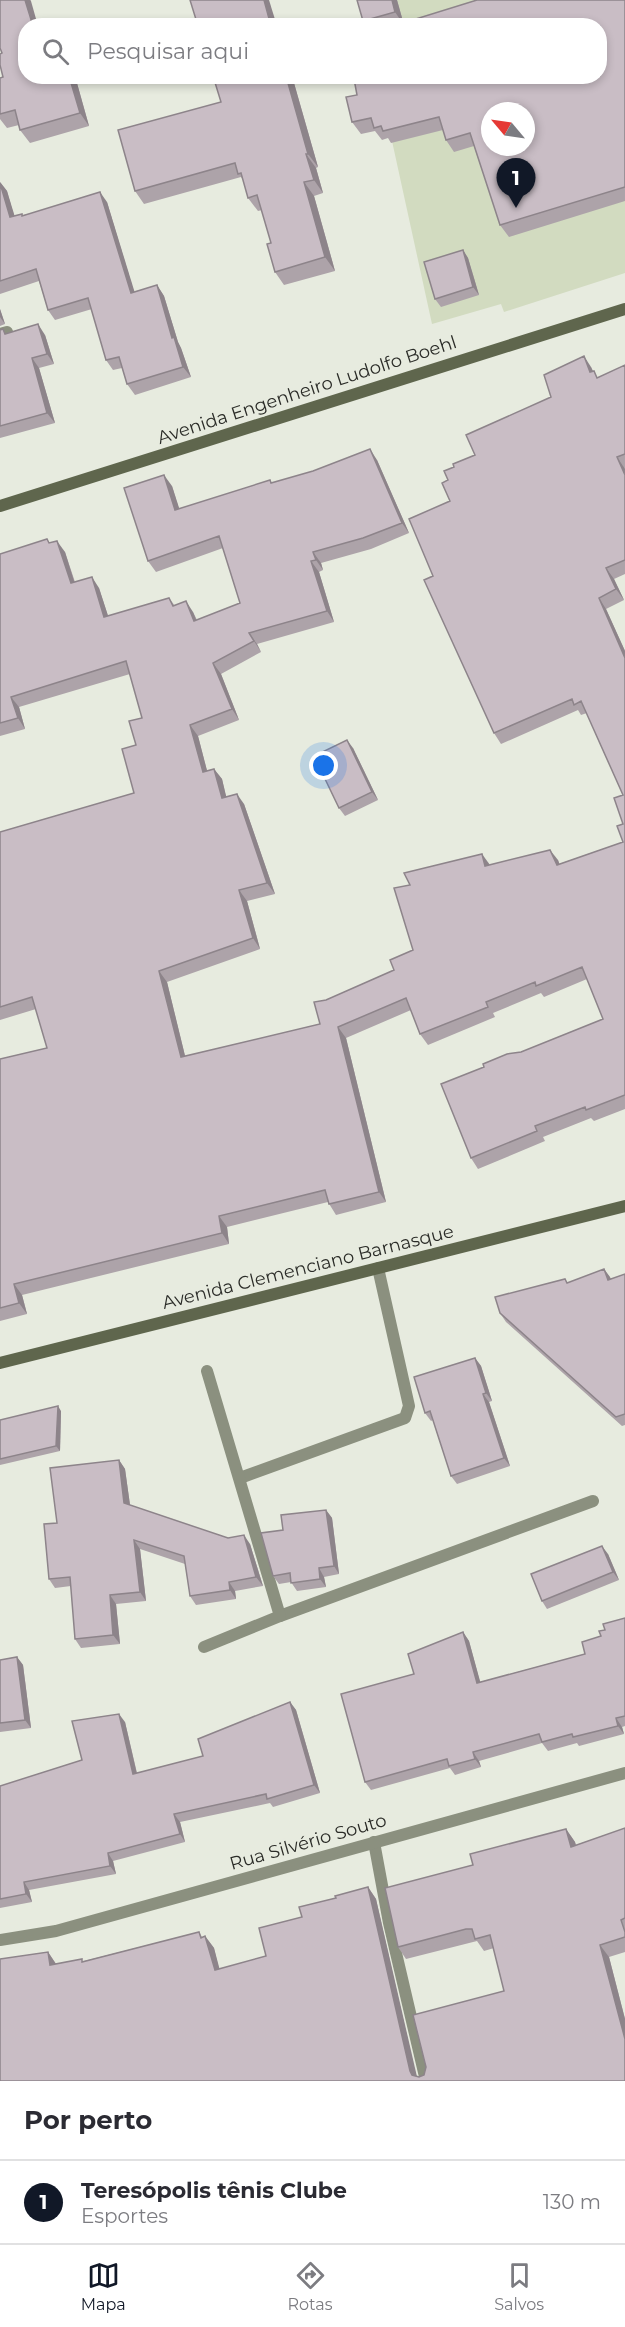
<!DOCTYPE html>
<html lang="pt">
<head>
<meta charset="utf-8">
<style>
	body { margin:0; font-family:Montserrat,sans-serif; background:#f7f7f7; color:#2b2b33 }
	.compass { position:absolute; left:481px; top:102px; width:54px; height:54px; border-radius:50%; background:#fff; box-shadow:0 3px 9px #0003; rotate:299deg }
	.you { position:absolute; left:324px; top:766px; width:21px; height:21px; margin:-15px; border:4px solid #fff; border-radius:50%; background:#1a73e8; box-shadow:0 0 0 9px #1a73e833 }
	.badge { display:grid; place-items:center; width:39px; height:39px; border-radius:50%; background:#111827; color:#fff; font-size:20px; font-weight:700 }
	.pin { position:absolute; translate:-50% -50px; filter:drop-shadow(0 2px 3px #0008) }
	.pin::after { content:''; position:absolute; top:32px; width:21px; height:18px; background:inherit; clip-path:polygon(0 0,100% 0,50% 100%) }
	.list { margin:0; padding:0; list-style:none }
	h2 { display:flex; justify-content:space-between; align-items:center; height:78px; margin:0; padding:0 24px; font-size:26px }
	h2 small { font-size:20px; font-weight:400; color:#7c7c81 }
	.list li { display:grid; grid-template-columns:39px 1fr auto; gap:18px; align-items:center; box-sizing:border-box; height:84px; padding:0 24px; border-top:2px solid #e1e1e2 }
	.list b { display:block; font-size:22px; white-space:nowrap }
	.list p { margin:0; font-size:20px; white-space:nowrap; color:#7c7c81 }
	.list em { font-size:20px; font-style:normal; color:#7c7c81 }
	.icon { flex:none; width:33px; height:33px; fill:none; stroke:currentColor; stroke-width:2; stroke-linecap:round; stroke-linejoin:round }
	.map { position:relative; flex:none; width:625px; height:2081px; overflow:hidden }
	.search { position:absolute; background:#fff; box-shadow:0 3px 9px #0003; left:18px; right:18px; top:18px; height:66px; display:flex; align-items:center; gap:15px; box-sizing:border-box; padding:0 21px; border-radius:24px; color:#7c7c81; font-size:22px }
	.sheet { height:162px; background:#fff }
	nav { display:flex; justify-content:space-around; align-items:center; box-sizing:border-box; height:84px; border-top:2px solid #e1e1e2; background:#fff; font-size:16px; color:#7c7c81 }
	nav a { display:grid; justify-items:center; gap:3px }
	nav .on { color:#111827 }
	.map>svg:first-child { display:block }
	.grass { fill:#d2dbc0; fill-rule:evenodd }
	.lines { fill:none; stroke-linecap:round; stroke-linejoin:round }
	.lane { stroke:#8b907f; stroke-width:12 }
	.street { stroke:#8b907f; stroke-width:12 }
	.secondary { stroke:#5f664d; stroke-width:12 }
	.wall { fill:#ada3a9 }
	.shaded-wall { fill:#8d848a }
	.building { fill:#c9bdc5; stroke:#8d848a; stroke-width:1.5; fill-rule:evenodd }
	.labels { text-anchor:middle; stroke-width:4.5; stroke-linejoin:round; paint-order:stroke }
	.street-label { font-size:18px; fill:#2b2c28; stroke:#e7ebdf }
</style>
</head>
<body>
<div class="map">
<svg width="625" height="2081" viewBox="0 0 625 2081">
	<rect width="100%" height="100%" fill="#e7ebdf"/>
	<!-- grass -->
	<path class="grass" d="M361,0h264v273l-121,39 -3,-8 -69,20 -54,-247 222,-1v-50l-233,-1zM490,111h36v36h-36z"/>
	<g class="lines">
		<!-- lane -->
		<g class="lane">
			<path d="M0,334l7,-2"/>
			<path d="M240,1478l165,-60 4,-12 -31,-138"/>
			<path d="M280,1616l313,-115"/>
			<path d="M204,1647l76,-31 -73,-245"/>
			<path d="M374,1842l15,81 37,158"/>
		</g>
		<!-- street -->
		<path class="street" d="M0,1940l56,-9 569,-158"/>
		<!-- secondary -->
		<g class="secondary">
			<path d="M0,506l625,-197"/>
			<path d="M0,1363l625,-157"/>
		</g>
	</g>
	<!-- wall -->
	<g class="wall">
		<path d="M0,0h30l1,1 -5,75h49l14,50 -59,17 -10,-13 -1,-5 -12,3 -7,-9v-41l3,-1z"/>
		<path d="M357,0h40l7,25 -38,1 -3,-5z"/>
		<path d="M625,0v201l-116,36 -9,-12 -26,-79 -20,6 -8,-12 -3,-10 -52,13 -3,-5 -6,2 -7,-9 -14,3 -9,-12 5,-27z"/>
		<path d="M292,76l26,91 -2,1 7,25 -9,3 21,75 -51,14 -9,-13 -4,-29 -9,-33 -4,1 -10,-13 -4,-17 -3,-4 -97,27 -9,-13 86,-89z"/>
		<path d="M0,182l7,9 7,25 8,-2 1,1 84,-13 27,90 23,-7 7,11 14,46 3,6 10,29 -56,18 -8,-11 -5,-16 -9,2 -7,-10 -14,-51 -37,11 -7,-10 -9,-29 -39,13z"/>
		<path d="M463,250l5,8 11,37 -38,12 -6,-8z"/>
		<path d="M0,309l5,15 -5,2z"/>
		<path d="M0,330l6,4 39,1 9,29 -15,4 16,55 -55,15z"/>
		<path d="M625,365v209l-11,5 10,21 -18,9 19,42v458l-31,12 -3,-3 -48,19 2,4 -67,28 -7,-11 50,-106 82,-33 -16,-40 -43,18 -3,-4 -48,20 2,4 -67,28 -8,-11 -9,-24 -65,28 40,164 -50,13 -8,-13 -101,25 2,17 -207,51 5,19 -27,7v-262l47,-11 -11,-39 -36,11v-188l134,-39 2,-48 6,-27 -12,-44 -111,33 6,22 -25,7v-182l50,-11 15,9 10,30 24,6 9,28 61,-18 6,8 18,6 4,8 43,-17 -17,-55 -67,24 -8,-11 24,-75 7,23 91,-29 2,3 105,-23 32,73 -38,16 -50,14 2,7 -4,2 15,50 -77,22 4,8 -40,22 18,46 -41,16 9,35 7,-2 8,10 4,18 18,7 31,90 -28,7 13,48 -93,33 18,74 135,-32 6,-24 68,-30 96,-105 68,-5 1,4 64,-22v-47l-36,-82 -6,2 -3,-5 -77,34 -7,-11 -61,-157 17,-75 -2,-21 6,-13 21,-12 116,-88 2,4 5,7z"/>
		<path d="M353,748l25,52 -33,16 -6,-8z"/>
		<path d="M604,1269l7,10 14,-5v151l-3,1 -116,-104 -6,-9 68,-30z"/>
		<path d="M475,1358l6,8 11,35 -3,1 21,64 -53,18 -6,-8 -18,-56 -2,1 -6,-8z"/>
		<path d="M61,1411l-1,40 -60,14v-45z"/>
		<path d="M119,1460l6,9 5,36 98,33 22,6 13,42 -28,5 1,8 -40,6 -6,-9 -5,-32 -45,-15 6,52 -30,3 4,40 -39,4 -6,-9 -4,-53 -16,2 -6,-9 8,-56z"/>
		<path d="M326,1510l6,8 7,56 -15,3 2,10 -29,4 -6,-9 -12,2 -6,-8 10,-46z"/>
		<path d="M608,1554l11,26 -72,29 -5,-8z"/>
		<path d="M625,1618v108l-3,1 2,7 -45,12 -2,-3 -29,8 -6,-8 -63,18 2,6 -26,8 -5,-7 -79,22 -6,-8 49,-108 49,-42 6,9 11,41 105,-28 16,-18 4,-6z"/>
		<path d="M17,1657l6,8 8,63 -31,4v-72z"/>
		<path d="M290,1702l6,8 24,83 -47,14 -3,-4 -90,19 5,20 -72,19 3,13 -87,16 3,12 -32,6v-122l82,-26 43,-38 12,51 66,-17z"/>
		<path d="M625,1828v124l-16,5 16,62v62h-625l48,-129 8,12 28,-3 115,-29 3,5 3,-1 9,12 5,21 47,-13 36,-39 34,-19 32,-11 8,12 40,177 3,1 5,-2 80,-84 -10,-43 -10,3 -7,-10 -71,18 -8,-12 75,-82 93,-36 9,13 1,3z"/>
	</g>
	<!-- shaded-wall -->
	<g class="shaded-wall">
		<path d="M25,0h5l1,1 7,25h-5z"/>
		<path d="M264,0h5l8,26h-6z"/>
		<path d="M392,0h5l7,25 -9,-13z"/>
		<path d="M69,76h6l14,50 -9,-13z"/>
		<path d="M286,76h6l26,91 -10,-13z"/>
		<path d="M306,154l10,14 7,25 -9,-13z"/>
		<path d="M0,182l7,9 11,36 -8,-10z"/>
		<path d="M304,182l10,14 21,75 -10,-14z"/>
		<path d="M100,192l7,10 31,101 -7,-10z"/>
		<path d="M463,250l5,8 11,37 -6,-8z"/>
		<path d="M157,285l7,11 14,46 3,6 10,29 -8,-10 -11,-29z"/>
		<path d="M0,309l5,15 -5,-7z"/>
		<path d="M38,324l7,11 9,29 -7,-10z"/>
		<path d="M584,356l7,11 7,16 -8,-11z"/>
		<path d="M32,358l7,10 16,55 -8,-10z"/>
		<path d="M370,449l7,11 32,73 -7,-10z"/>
		<path d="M617,457l8,12v6z"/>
		<path d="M164,475l8,11 11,34 -8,-10z"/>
		<path d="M57,541l8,11 13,42 -7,-11z"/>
		<path d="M313,552l8,11 2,7 -7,-10z"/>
		<path d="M311,561l8,11 15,50 -7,-11z"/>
		<path d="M606,568l8,11 10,21 -8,-11z"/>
		<path d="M92,577l7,11 13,40 -8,-11z"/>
		<path d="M599,598l7,11 19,42v7z"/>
		<path d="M186,601l7,11 8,20 -7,-11z"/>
		<path d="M249,633l8,11 4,8 -7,-11z"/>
		<path d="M213,663l8,11 18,46 -7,-11z"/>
		<path d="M11,697l8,10 6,22 -7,-11z"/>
		<path d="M190,725l8,11 12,46 -7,-10z"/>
		<path d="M347,740l6,8 25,52 -6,-8z"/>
		<path d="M214,769l8,10 7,29 -7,-10z"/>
		<path d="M237,794l7,10 31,90 -8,-11z"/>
		<path d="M550,850l8,10 6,16 -7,-11z"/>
		<path d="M482,854l8,11 3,12 -8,-11z"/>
		<path d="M239,890l8,11 13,48 -7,-11z"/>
		<path d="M159,971l8,11 21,86 -7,-11z"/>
		<path d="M338,1027l8,11 40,164 -7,-10z"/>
		<path d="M219,1216l8,11 2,17 -7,-11z"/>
		<path d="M604,1269l6,8 4,11 -6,-8z"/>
		<path d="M14,1284l8,11 5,19 -8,-11z"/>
		<path d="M475,1358l6,8 11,35 -6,-8z"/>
		<path d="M483,1394l6,8 21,64 -6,-8z"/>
		<path d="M58,1406l3,5 -1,40 -4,-5z"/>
		<path d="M119,1460l6,9 6,43 -7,-9z"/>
		<path d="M326,1510l6,8 7,56 -5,-8z"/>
		<path d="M244,1535l6,9 13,42 -7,-9z"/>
		<path d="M134,1540l6,9 6,52 -6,-9z"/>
		<path d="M602,1546l6,8 11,26 -6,-8z"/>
		<path d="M319,1568l5,9 2,10 -6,-8z"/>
		<path d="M229,1582l6,9 1,8 -6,-9z"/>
		<path d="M110,1595l6,9 4,40 -7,-9z"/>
		<path d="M463,1632l6,9 14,51 -6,-9z"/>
		<path d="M17,1657l6,8 8,63 -6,-8z"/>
		<path d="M290,1702l6,8 24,83 -6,-8z"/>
		<path d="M119,1714l6,8 14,61 -6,-9z"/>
		<path d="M616,1718l6,9 2,7 -6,-8z"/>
		<path d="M473,1752l6,9 2,6 -6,-8z"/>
		<path d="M174,1814l6,8 5,20 -5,-8z"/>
		<path d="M566,1829l9,13 4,17 -8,-12z"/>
		<path d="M108,1853l5,8 3,13 -6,-8z"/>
		<path d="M24,1882l5,8 3,12 -6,-8z"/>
		<path d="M368,1887l8,12 42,182h-2l-6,-10z"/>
		<path d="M205,1936l9,12 9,34 -8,-12z"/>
		<path d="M600,1945l9,12 16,62v20z"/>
		<path d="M48,1952l8,12 -6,1z"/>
	</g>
	<!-- building -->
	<g class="building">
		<path d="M0,0h25l8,26h-7v50h43l11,37 -60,17 -5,-20 -15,4v-36l3,-1 -3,-12v-11l2,-1 -2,-5z"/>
		<path d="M190,0h74l7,26h-73z"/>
		<path d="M357,0h35l3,12 -32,9z"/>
		<path d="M477,0h148v187l-125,38 -30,-92 -24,7 -7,-23 -56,14 -2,-5 -7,2 -3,-10 -19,4 -6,-25 11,-2 -3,-16 7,-3h239v-50h-193l-1,-4zM490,111h36v36h-36z"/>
		<path d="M213,76h73l22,78h-2l8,26 -10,2 21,75 -50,15 -8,-28 4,-1 -14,-48 -9,3 -7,-25 -3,1 -3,-11 -100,28 -17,-61 103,-28z"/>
		<path d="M0,183l10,34 12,-3v2l78,-24 31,101 26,-8 15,53 2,-1 9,30 -56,17 -8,-27 -13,3 -18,-62 -40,12 -12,-41 -36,12z"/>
		<path d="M463,250l10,37 -38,12 -11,-37z"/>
		<path d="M38,324l9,30 -15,4 15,55 -47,13v-96l3,-1 2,5z"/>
		<path d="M584,356l6,16 4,-1 3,7 28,-13v89l-8,3 8,18v85l-19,8 10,21 -17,9 26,60v437l-39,15 -1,-3 -50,19 2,5 -66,27 -30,-74 43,-17 -1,-3 24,-10 14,-2 82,-33 -21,-52 -46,19 -1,-4 -49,20 2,5 -68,27 -14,-36 -68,29 41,165 -50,12 -4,-14 -106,26 3,17 -208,51 5,19 -19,5v-249l47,-11 -15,-51 -32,10v-175l134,-39 -12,-44 14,-4 -7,-24 13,-3 -16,-57 -115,36 7,21 -18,5v-169l47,-15 2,4 8,-2 14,42 21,-6 12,40 65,-19 4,8 13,-5 8,20 46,-18 -21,-67 -71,25 -24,-73 40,-13 11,35 95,-30 1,3 42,-12 57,-22 32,74 -39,15 -50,14 3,8 -5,1 16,50 -78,22 5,8 -41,22 19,46 -42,16 13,47 11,-3 8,29 15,-4 30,89 -28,7 14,48 -94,33 22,86 139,-33 -6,-22 12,-2 68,-30 -4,-10 23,-10 -19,-62 16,-3 -6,-12 78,-19 3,12 65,-16 7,15 66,-23 -6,-16 6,-2 -9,-26 9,-3 -42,-94 -7,4 -2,-6 -78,34 -70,-153 9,-4 -24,-57 41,-18 -8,-18 6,-3 -4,-9 10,-4 -1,-3 22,-9 -9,-20 85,-38 -7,-22z"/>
		<path d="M347,740l25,52 -33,16 -25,-52z"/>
		<path d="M604,1269l4,11 17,-6v140l-9,3 -116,-104 -5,-16 70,-18 2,4z"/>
		<path d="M475,1358l11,35 -3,1 21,64 -53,18 -21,-65 -5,2 -11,-36z"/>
		<path d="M58,1406l-2,40 -56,13v-39z"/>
		<path d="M119,1460l5,43 104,35 16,-3 12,42 -27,5 1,8 -40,6 -6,-40 -50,-16 6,52 -30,3 3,40 -38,4 -5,-62 -21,2 -5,-55 13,-1 -7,-55z"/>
		<path d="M326,1510l8,56 -15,2 1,11 -29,4 -1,-10 -17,3 -12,-43 22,-3 -2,-15z"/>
		<path d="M602,1546l11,26 -71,29 -11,-27z"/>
		<path d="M625,1618v98l-9,2 2,8 -45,11 -1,-3 -30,8 -3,-8 -66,18 2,7 -26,7 -2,-7 -82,23 -24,-88 73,-20 -6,-20 55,-22 14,51 108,-29 -3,-12 19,-6 -2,-5 6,-1 -2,-6z"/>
		<path d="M17,1657l8,63 -25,3v-63z"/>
		<path d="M290,1702l24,83 -47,14 -1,-5 -92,20 6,20 -72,19 2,13 -86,16 2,12 -26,5v-113l82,-26 -10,-39 47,-7 14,60 70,-18 -5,-17z"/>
		<path d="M625,1828v90l-4,2 4,12v5l-25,8 25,94v42h-625v-122l48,-7 2,13 32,-6v3l117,-30 2,6 4,-2 10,34 51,-14 -7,-28 43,-11 -3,-10 37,-9 -1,-2 33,-9 42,184 2,4 7,2 5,-2 2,-8 -13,-52 91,-24 -14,-56 -15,4 -3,-10h-6l-68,18 -13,-59 88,-23 -3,-11 96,-25 5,18z"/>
	</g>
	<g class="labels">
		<!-- street labels -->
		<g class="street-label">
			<text transform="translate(307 390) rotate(-18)" y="6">Avenida Engenheiro Ludolfo Boehl</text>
			<text transform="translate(308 1267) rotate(-14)" y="6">Avenida Clemenciano Barnasque</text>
			<text transform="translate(308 1842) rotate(-16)" y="6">Rua Silvério Souto</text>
		</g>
	</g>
</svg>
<svg class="compass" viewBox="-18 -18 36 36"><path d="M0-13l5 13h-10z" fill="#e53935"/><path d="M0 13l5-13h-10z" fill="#7c7c81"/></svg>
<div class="you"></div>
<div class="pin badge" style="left:516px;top:208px">1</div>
<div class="search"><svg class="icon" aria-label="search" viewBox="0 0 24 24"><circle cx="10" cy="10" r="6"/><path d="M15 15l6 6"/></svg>Pesquisar aqui</div>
</div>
<section class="sheet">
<h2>Por perto<small></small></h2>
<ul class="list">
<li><span class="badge">1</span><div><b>Teresópolis tênis Clube</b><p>Esportes</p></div><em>130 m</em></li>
</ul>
</section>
<nav>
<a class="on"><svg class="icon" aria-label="map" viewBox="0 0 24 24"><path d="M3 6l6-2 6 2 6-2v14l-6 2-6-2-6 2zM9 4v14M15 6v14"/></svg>Mapa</a>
<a><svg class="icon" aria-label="directions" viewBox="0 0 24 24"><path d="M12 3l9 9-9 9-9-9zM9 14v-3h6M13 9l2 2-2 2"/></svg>Rotas</a>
<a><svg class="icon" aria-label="saved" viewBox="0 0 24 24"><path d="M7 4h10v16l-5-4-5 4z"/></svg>Salvos</a>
</nav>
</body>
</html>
